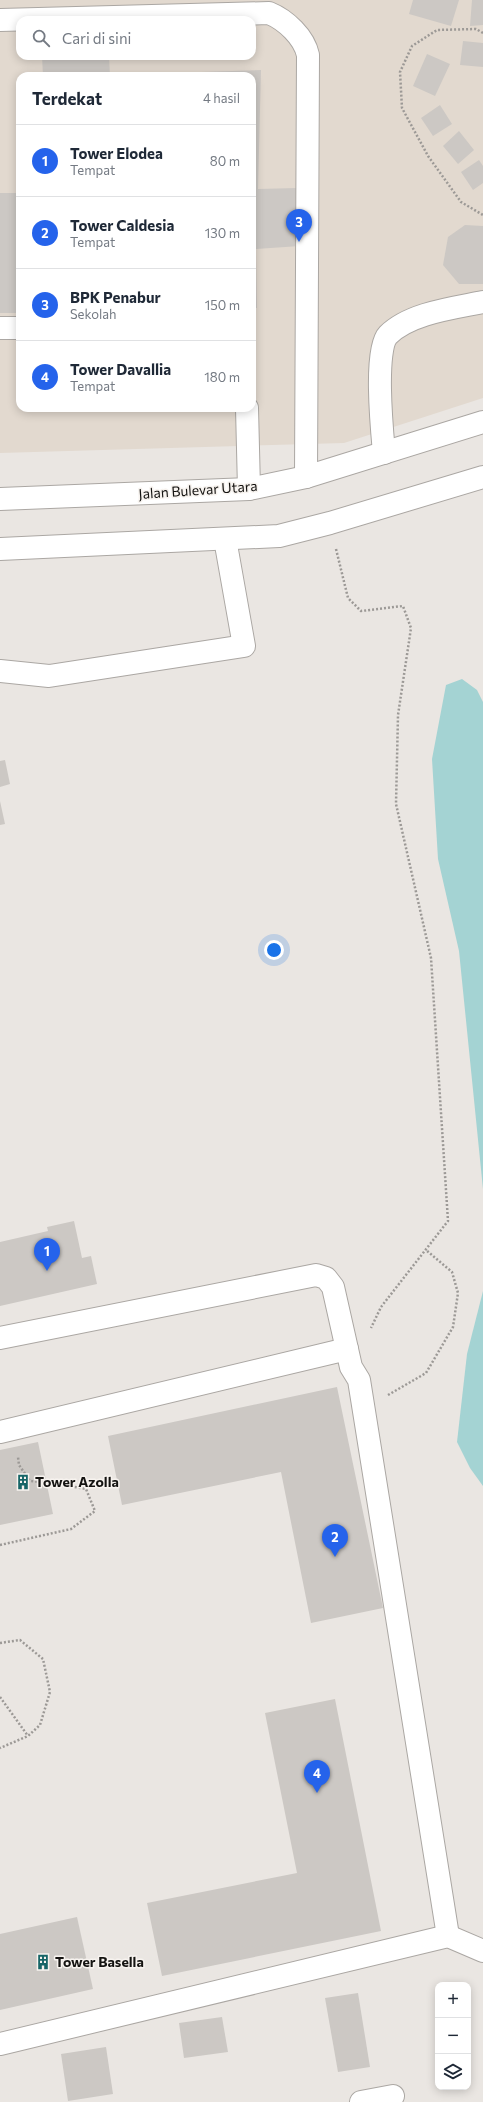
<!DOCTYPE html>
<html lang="id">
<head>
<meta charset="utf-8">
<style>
	body { margin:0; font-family:Commissioner,sans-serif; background:#f2f2f3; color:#1f2937 }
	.controls { position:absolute; right:12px; bottom:12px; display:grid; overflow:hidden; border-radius:8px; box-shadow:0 2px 10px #0003 }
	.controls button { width:36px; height:36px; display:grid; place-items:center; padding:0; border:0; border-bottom:1px solid #e0e1e3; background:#fff; color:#1f2937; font:20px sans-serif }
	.you { position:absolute; left:274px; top:950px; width:14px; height:14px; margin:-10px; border:3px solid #fff; border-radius:50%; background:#1a73e8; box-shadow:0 0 0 6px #1a73e833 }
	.badge { display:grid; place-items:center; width:26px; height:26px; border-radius:50%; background:#2563eb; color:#fff; font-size:13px; font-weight:700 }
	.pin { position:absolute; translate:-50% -33px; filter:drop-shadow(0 1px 2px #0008) }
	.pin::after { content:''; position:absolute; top:21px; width:14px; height:12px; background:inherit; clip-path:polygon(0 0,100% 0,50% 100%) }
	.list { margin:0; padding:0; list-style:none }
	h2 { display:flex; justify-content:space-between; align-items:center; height:52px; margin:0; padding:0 16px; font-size:17px }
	h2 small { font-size:13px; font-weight:400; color:#747a83 }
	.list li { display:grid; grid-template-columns:26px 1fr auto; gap:12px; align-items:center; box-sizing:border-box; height:72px; padding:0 16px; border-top:1px solid #e0e1e3 }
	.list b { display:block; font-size:15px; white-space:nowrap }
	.list p { margin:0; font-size:13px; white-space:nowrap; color:#747a83 }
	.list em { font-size:13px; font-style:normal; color:#747a83 }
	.icon { flex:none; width:22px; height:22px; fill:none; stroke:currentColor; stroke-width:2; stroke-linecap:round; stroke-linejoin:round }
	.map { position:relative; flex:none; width:483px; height:2102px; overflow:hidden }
	.search { position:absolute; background:#fff; box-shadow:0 2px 10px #0003; left:16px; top:16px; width:240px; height:44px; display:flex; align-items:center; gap:10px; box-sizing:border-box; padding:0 14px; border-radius:12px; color:#747a83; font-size:15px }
	.panel { position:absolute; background:#fff; box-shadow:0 2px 10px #0003; left:16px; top:72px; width:240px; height:340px; border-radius:12px }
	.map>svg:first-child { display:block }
	.built { fill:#e2d9cf; fill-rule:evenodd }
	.water { fill:#a4d3d3 }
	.building { fill:#ccc8c4 }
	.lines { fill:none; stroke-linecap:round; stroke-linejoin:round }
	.minor-casing { stroke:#aba7a3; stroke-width:24 }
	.path { stroke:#9c9996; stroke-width:2.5; stroke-dasharray:2 2; stroke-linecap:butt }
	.minor { stroke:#fff; stroke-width:22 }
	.labels { text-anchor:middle; stroke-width:3; stroke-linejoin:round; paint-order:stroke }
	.street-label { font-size:14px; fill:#141311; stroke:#f7f3ef }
	.poi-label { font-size:14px; font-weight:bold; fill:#141311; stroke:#f7f3ef; text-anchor:start }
</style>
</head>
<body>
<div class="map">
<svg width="483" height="2102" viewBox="0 0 483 2102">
	<rect width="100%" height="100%" fill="#eae6e2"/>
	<!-- built -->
	<path class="built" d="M0,0h483v398l-139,45 -344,10zM20,20h232v36h-232zM20,76h232v332h-232z"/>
	<!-- water -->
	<g class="water">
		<path d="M462,679l15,11 6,12v487l-24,-238 -21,-92 -6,-100 14,-74z"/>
		<path d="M483,1291v195l-13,-18 -13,-26 10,-88z"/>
	</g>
	<!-- building -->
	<g class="building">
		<path d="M413,0h46l-8,26 -42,-12z"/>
		<path d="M472,0h11v25l-13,1z"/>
		<path d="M463,41l20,2v24l-23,-2z"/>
		<path d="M427,54l23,10 -15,32 -22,-10z"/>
		<path d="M42,56h67l1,20h-67z"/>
		<path d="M261,70l-3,119 39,-1 3,58 -44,3 1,59h-5v-232h-51v-4z"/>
		<path d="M440,105l12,19 -19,12 -12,-18z"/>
		<path d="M459,131l15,19 -16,14 -15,-18z"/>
		<path d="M479,160l4,6v17l-10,7 -12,-18z"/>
		<rect x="0" y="193" width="20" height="120"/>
		<path d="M465,225l18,1v58h-24l-16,-19 5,-28z"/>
		<path d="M5,760l5,24 -10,3v-26z"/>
		<path d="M0,801l5,23 -5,1z"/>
		<path d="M74,1221l8,37 9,-2 6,28 -97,22v-64l48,-11 -1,-4z"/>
		<path d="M337,1387l46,221 -72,15 -30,-151 -159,33 -14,-69z"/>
		<path d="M38,1442l15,72 -53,11v-75z"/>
		<path d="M335,1699l46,232 -219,45 -15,-73 150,-30 -32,-160z"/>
		<path d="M77,1917l16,72 -93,21v-76z"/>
		<path d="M358,1993l12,74 -32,5 -13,-74z"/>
		<path d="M222,2017l6,35 -44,6 -5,-35z"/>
		<path d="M106,2047l7,47 -45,7 -7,-47z"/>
	</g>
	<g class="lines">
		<!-- minor casing -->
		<g class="minor-casing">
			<g id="minor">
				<path d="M0,20l269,-7c17,7 35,24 39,42l-2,422"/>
				<path d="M0,328h20"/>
				<path d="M247,408l2,81"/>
				<path d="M384,453c-2,-22 -10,-104 4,-118 22,-22 66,-27 95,-33"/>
				<path d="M0,499l249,-10 57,-12 177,-55"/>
				<path d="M0,549l279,-13 51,-13 153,-46"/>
				<path d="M0,671l49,5 195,-30 -19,-107"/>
				<path d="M0,1338l316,-63 10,3 7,9 18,80 8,13 89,556"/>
				<path d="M0,1432l347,-83"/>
				<path d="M0,2044l448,-108 35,15"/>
				<path d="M361,2102l32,-6"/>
			</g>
		</g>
		<!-- path -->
		<g class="path">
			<path d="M483,33l-7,-4 -39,1 -25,16 -12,26 2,36 26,48 33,46 22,13"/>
			<path d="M336,549l12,49 13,13 42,-5 8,22 -13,87 -2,89 35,154 17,263 -67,86 -10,21"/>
			<path d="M388,1395l38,-22 27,-46 5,-34 -6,-21 -26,-22"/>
			<path d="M0,1545l71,-16 24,-18 -9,-22 -33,-6 -23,-2 -11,-16 -1,-8"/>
			<path d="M0,1643l20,-3 23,19 7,33 -10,33 -12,11 -28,12"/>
			<path d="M0,1697l28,39"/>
		</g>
		<!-- minor -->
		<use href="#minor" class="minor"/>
	</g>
	<!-- icons -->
	<defs>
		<g id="building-bare" transform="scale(1.2)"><path d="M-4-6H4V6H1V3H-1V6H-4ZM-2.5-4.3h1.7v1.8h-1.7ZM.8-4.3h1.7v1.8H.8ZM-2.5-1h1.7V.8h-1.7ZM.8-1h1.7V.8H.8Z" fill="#166567" stroke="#f7f3ef" stroke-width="2.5" paint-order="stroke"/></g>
	</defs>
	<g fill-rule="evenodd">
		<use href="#building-bare" x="23" y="1482"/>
		<use href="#building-bare" x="43" y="1962"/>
	</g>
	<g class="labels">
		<!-- street labels -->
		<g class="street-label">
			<text transform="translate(198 490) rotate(-4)" y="5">Jalan Bulevar Utara</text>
		</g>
		<!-- poi labels -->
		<g class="poi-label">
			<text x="35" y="1487">Tower Azolla</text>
			<text x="55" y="1967">Tower Basella</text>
		</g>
	</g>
</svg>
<div class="controls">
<button>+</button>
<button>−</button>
<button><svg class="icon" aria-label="layers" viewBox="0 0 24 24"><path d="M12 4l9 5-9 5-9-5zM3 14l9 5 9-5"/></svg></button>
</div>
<div class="you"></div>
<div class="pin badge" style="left:47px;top:1271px">1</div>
<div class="pin badge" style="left:335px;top:1557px">2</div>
<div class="pin badge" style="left:299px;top:242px">3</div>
<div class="pin badge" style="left:317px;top:1793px">4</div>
<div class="search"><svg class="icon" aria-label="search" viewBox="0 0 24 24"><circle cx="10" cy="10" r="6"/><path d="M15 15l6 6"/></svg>Cari di sini</div>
<section class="panel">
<h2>Terdekat<small>4 hasil</small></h2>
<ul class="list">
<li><span class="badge">1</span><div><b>Tower Elodea</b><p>Tempat</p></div><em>80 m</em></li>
<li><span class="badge">2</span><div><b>Tower Caldesia</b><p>Tempat</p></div><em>130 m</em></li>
<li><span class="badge">3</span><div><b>BPK Penabur</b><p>Sekolah</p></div><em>150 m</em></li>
<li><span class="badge">4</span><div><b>Tower Davallia</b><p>Tempat</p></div><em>180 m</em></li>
</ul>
</section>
</div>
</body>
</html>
